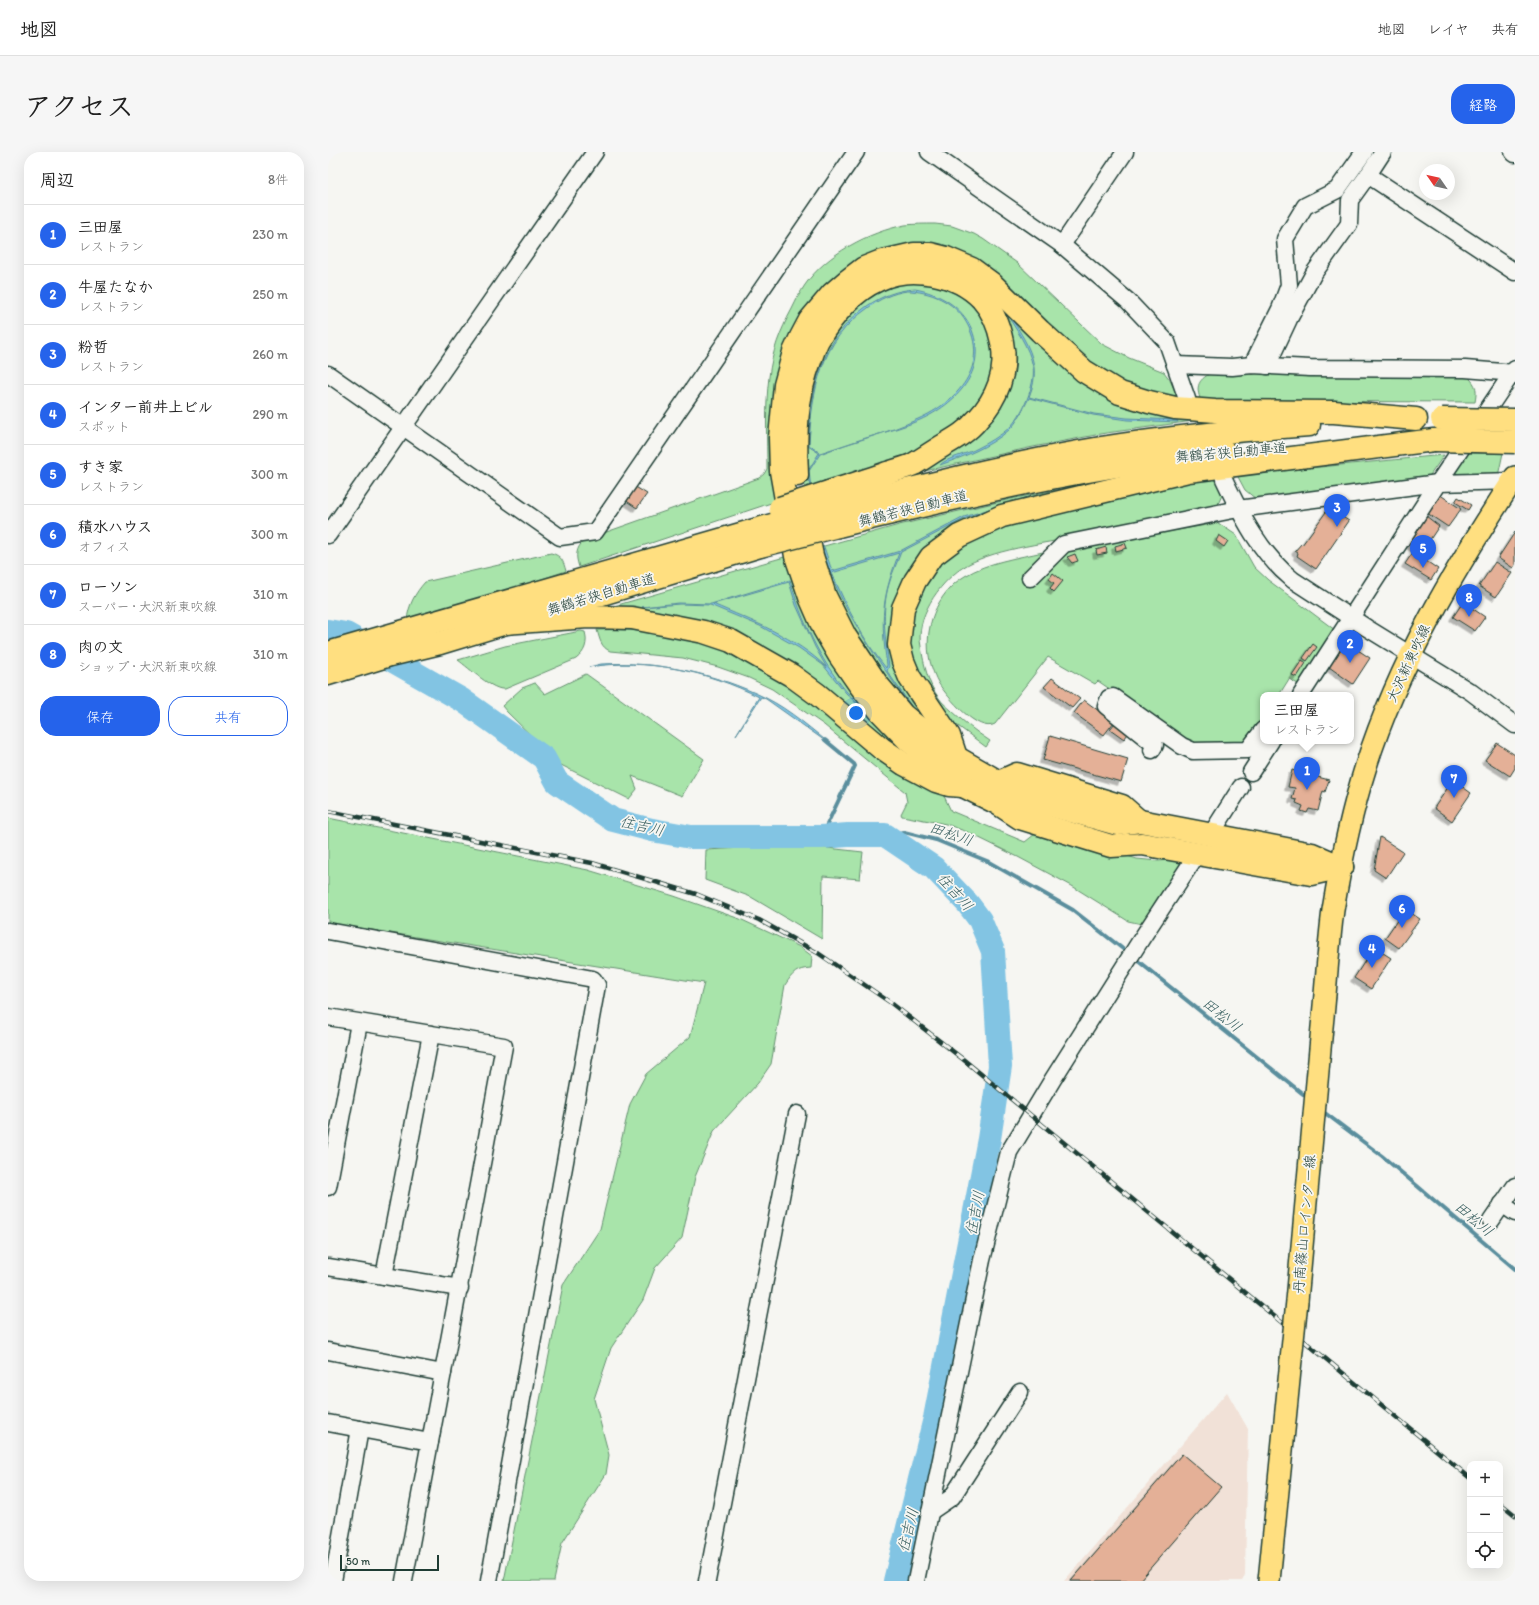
<!DOCTYPE html>
<html lang="ja">
<head>
<meta charset="utf-8">
<style>
	body { margin:0; font-family:Itim,"Klee One",sans-serif; background:#f6f6f6; color:#222 }
	.controls { position:absolute; right:12px; bottom:12px; display:grid; overflow:hidden; border-radius:8px; box-shadow:0 4px 16px #0002 }
	.controls button { width:36px; height:36px; display:grid; place-items:center; padding:0; border:0; border-bottom:1px solid #e0e0e0; background:#fff; color:#222; font:20px sans-serif }
	.compass { position:absolute; left:1091px; top:12px; width:36px; height:36px; border-radius:50%; background:#fff; box-shadow:0 4px 16px #0002; rotate:304deg }
	.scale { position:absolute; left:12px; bottom:10px; width:99px; box-sizing:border-box; padding-left:4px; border:2px solid #1f3d34; border-top:0; font-size:11px; line-height:14px; white-space:nowrap; color:#1f3d34; -webkit-text-stroke:3px #f6f6f2; paint-order:stroke }
	.you { position:absolute; left:528px; top:561px; width:14px; height:14px; margin:-10px; border:3px solid #fff; border-radius:50%; background:#1a73e8; box-shadow:0 0 0 6px #1a73e833 }
	.badge { display:grid; place-items:center; width:26px; height:26px; border-radius:50%; background:#2563eb; color:#fff; font-size:13px; font-weight:700 }
	.pin { position:absolute; translate:-50% -33px; filter:drop-shadow(0 1px 2px #0008) }
	.pin::after { content:''; position:absolute; top:21px; width:14px; height:12px; background:inherit; clip-path:polygon(0 0,100% 0,50% 100%) }
	.popup { position:absolute; left:932px; top:540px; width:94px; height:52px; box-sizing:border-box; display:grid; place-content:center; border-radius:8px; background:#fff; filter:drop-shadow(0 1px 3px #0005); font-size:13px; white-space:nowrap; color:#767676 }
	.popup b { font-size:15px; color:#222 }
	.popup::after { content:''; position:absolute; left:50%; top:100%; margin-left:-8px; border:8px solid transparent; border-top-color:#fff }
	.list { margin:0; padding:0; list-style:none }
	h2 { display:flex; justify-content:space-between; align-items:center; height:52px; margin:0; padding:0 16px; font-size:17px }
	h2 small { font-size:13px; font-weight:400; color:#767676 }
	.list li { display:grid; grid-template-columns:26px 1fr auto; gap:12px; align-items:center; box-sizing:border-box; height:60px; padding:0 16px; border-top:1px solid #e0e0e0 }
	.list b { display:block; font-size:15px; white-space:nowrap }
	.list p { margin:0; font-size:13px; white-space:nowrap; color:#767676 }
	.list em { font-size:13px; font-style:normal; color:#767676 }
	.actions { display:flex; gap:8px; padding:12px 16px }
	.actions a { flex:1; padding:9px 0; border:1px solid #2563eb; border-radius:16px; text-align:center; font-size:14px; color:#2563eb }
	.actions .main { background:#2563eb; color:#fff }
	.icon { flex:none; width:22px; height:22px; fill:none; stroke:currentColor; stroke-width:2; stroke-linecap:round; stroke-linejoin:round }
	.map { position:relative; flex:none; width:1187px; height:1429px; overflow:hidden; border-radius:16px }
	header { display:flex; align-items:center; gap:24px; box-sizing:border-box; height:56px; padding:0 20px; background:#fff; border-bottom:1px solid #e0e0e0 }
	header strong { font-size:19px }
	nav { display:flex; gap:22px; margin-inline-start:auto; font-size:14px }
	.intro { display:flex; align-items:center; justify-content:space-between; box-sizing:border-box; height:96px; padding:0 24px }
	h1 { margin:0; font-size:28px }
	.button { padding:10px 18px; border-radius:16px; background:#2563eb; color:#fff; font-size:14px; font-weight:700 }
	main { display:flex; gap:24px; padding:0 24px }
	aside { flex:1; background:#fff; border-radius:16px; box-shadow:0 4px 16px #0002 }
	.map>svg:first-child { display:block }
	.built { fill:#f1e1d7 }
	.green { fill:#a8e4aa; stroke:#64906f }
	.water { fill:#82c4e3; stroke:#5a8e9d; fill-rule:evenodd }
	.lines { fill:none; stroke-linecap:round; stroke-linejoin:round }
	.stream { stroke:#5a8e9d; stroke-width:4 }
	.river { stroke:#82c4e3; stroke-width:24 }
	.building { fill:#e4b097; stroke:#1f3d34; filter:url(#shadow) }
	.minor-casing { stroke:#1f3d34; stroke-width:19 }
	.major-casing { stroke:#1f3d34; stroke-width:24 }
	.highway-casing { stroke:#1f3d34; stroke-width:25 }
	.minor { stroke:#f6f6f2; stroke-width:16 }
	.major { stroke:#ffdf80; stroke-width:21 }
	.highway { stroke:#ffdf80; stroke-width:22 }
	.rail-casing { stroke:#1f3d34; stroke-width:4.5 }
	.rail { stroke:#f6f6f2; stroke-width:3; stroke-dasharray:9; stroke-linecap:butt }
	.major-bridge-casing { stroke:#1f3d34; stroke-width:24; stroke-linecap:butt }
	.highway-bridge-casing { stroke:#1f3d34; stroke-width:25; stroke-linecap:butt }
	.major-bridge { stroke:#ffdf80; stroke-width:21 }
	.highway-bridge { stroke:#ffdf80; stroke-width:22 }
	.labels { text-anchor:middle; stroke-width:3.5; stroke-linejoin:round; paint-order:stroke }
	.street-label { font-size:14px; fill:#1f3d34; stroke:#f6f6f2 }
	.water-label { font-size:15px; font-style:italic; fill:#385f60; stroke:#f6f6f2 }
</style>
</head>
<body>
<header>
<strong>地図</strong>
<nav><a>地図</a><a>レイヤ</a><a>共有</a></nav>
</header>
<div class="intro"><h1>アクセス</h1><a class="button">経路</a></div>
<main>
<aside>
<h2>周辺<small>8件</small></h2>
<ul class="list">
<li><span class="badge">1</span><div><b>三田屋</b><p>レストラン</p></div><em>230 m</em></li>
<li><span class="badge">2</span><div><b>牛屋たなか</b><p>レストラン</p></div><em>250 m</em></li>
<li><span class="badge">3</span><div><b>粉哲</b><p>レストラン</p></div><em>260 m</em></li>
<li><span class="badge">4</span><div><b>インター前井上ビル</b><p>スポット</p></div><em>290 m</em></li>
<li><span class="badge">5</span><div><b>すき家</b><p>レストラン</p></div><em>300 m</em></li>
<li><span class="badge">6</span><div><b>積水ハウス</b><p>オフィス</p></div><em>300 m</em></li>
<li><span class="badge">7</span><div><b>ローソン</b><p>スーパー · 大沢新東吹線</p></div><em>310 m</em></li>
<li><span class="badge">8</span><div><b>肉の文</b><p>ショップ · 大沢新東吹線</p></div><em>310 m</em></li>
</ul>
<div class="actions"><a class="main">保存</a><a>共有</a></div>
</aside>
<div class="map">
<svg width="1187" height="1429" viewBox="0 0 1187 1429">
	<defs>
		<filter id="shadow"><feDropShadow dx="-3.5" dy="3.5" stdDeviation="0" flood-color="#0004"/></filter>
	</defs>
	<rect width="100%" height="100%" fill="#f6f6f2"/>
	<filter id="ink" filterUnits="userSpaceOnUse"><feTurbulence type="fractalNoise" baseFrequency=".025" numOctaves="2"/><feDisplacementMap in="SourceGraphic" scale="8" xChannelSelector="R" yChannelSelector="G"/><feConvolveMatrix kernelMatrix="1 2 1 2 8 2 1 2 1" color-interpolation-filters="sRGB"/></filter>
	<g filter="url(#ink)">
		<!-- built -->
		<path class="built" d="M899,1240l21,37 -3,147 -3,5h-178z"/>
		<!-- green -->
		<g class="green">
			<path d="M607,72l17,2 22,8 9,5 34,24 85,81 27,14 35,14 6,8 9,20 -56,-14 -27,-17 -99,-92 -153,-5 -67,229 -198,66c-4,-12 -3,-18 5,-27l175,-62 5,-4 3,-5c0,-30 -2,-62 2,-92 3,-25 11,-46 23,-68 4,-8 8,-17 13,-24 21,-31 64,-53 100,-60 9,-1 20,-1 30,-1z"/>
			<path d="M586,128l42,11 15,11 14,18 10,34 -3,21 -6,18 -22,30 -34,22 -56,23 -69,24 -2,-38 2,-40 15,-62 24,-36 35,-28z"/>
			<path d="M661,143l44,41 160,83v2l-87,12 -73,14 -113,25 85,-77z"/>
			<path d="M886,220l254,5c9,8 9,14 7,25l-274,-1c-6,-15 -3,-22 13,-29z"/>
			<path d="M1135,301h40l-5,23 -49,-1z"/>
			<path d="M1116,303l-18,26 -170,18 -11,-9 -8,-15z"/>
			<path d="M887,326l7,17 -3,7 -7,7c-45,10 -89,19 -134,28 -33,6 -89,13 -116,31 -24,16 -47,50 -41,79 3,18 7,37 18,51 3,5 9,9 13,13 12,11 24,21 38,30l-4,6 -32,-24 -26,-30 -16,-30 -4,-21 4,-34 19,-36 17,-17 31,-21 76,-24 108,-23z"/>
			<path d="M780,328l-185,76 -24,122 12,24 9,12 -3,3 -23,-24 -52,-80 -25,-65 82,-23 116,-27z"/>
			<path d="M890,371l18,12 18,32 14,13 67,50 -37,54 -9,-5 -10,16h-16v24l-16,24 -52,4 -97,-66 -3,3 -47,-27 -53,67c-17,10 -48,-28 -56,-40 -4,-7 -7,-15 -9,-23 -7,-31 6,-68 35,-85 23,-14 52,-18 78,-24l1,3 24,-6z"/>
			<path d="M223,401c11,3 12,8 15,18l-128,42 -31,8c1,-15 8,-28 18,-39z"/>
			<path d="M460,404l116,196 -90,-72 -25,-19 -30,-16 -152,-37z"/>
			<path d="M269,478c59,-3 117,12 169,40 19,9 35,25 52,37 38,27 75,54 113,82l13,7 7,15 74,31 15,-12 97,29 21,2 26,-2 -27,40 -15,25 -14,-3 -56,-35 -54,-29 -51,-25 -21,-8 -44,-8 -1,-2 6,-12 -2,-10 -81,-67 -52,-36 -23,-11 -31,-11 -35,-9 -73,-7c-9,-4 -10,-11 -13,-21z"/>
			<path d="M253,479l4,1c3,11 0,20 -9,27l-71,30c-12,2 -36,-21 -47,-29l47,-14z"/>
			<path d="M258,522l118,85 -22,37 -50,-20 5,13 -8,10 -68,-34 -54,-53 -5,-6 20,-18 13,-5 10,11z"/>
			<path d="M0,666l260,52 86,26 66,23 60,28 12,9 -1,12c-15,1 -18,5 -26,17l-14,79 -13,19 -44,48 -19,46 -13,61 -27,30 -12,32 -32,48 -17,51 15,56 -3,19 -44,69 -8,38h-50l59,-296 37,-56 30,-125 16,-30 44,-37 14,-54 -376,-60z"/>
			<path d="M472,693l63,7 -3,27 -37,-3 -1,63 -71,-42 -46,-17 1,-30z"/>
		</g>
		<!-- water -->
		<g class="water">
			<path d="M587,137c24,4 48,18 57,41 16,41 -16,74 -52,90 -16,7 -34,12 -51,17 -17,5 -33,11 -49,17l-11,17 2,18h-1l-2,-18 11,-18 -11,-7c3,-55 12,-107 59,-140 15,-10 30,-16 48,-17zM579,139c22,0 47,10 59,31 25,43 -9,80 -48,97 -30,14 -66,23 -98,34l-11,-8c3,-54 11,-104 59,-137 11,-9 25,-15 39,-17z"/>
			<path d="M679,159c12,20 30,43 27,67 0,6 -3,13 -5,19l65,17 33,4 50,2 1,2 -51,-2 -34,-5 -64,-17c-6,11 -11,24 -20,32 -19,17 -46,27 -69,35 6,-7 28,-11 38,-17 10,-5 22,-12 31,-20 13,-12 27,-44 24,-61 -4,-20 -17,-38 -28,-55z"/>
			<path d="M731,339l-75,20 -20,8 -63,33c-4,11 -9,21 -12,32 -8,27 -4,54 0,82l-2,5 25,36h-1c-35,-50 -73,-100 -89,-160h2l8,24 68,-20 64,-34 61,-19zM571,401c-17,44 -19,66 -12,112l-1,3c-23,-28 -40,-62 -54,-95z"/>
			<path d="M462,428c12,41 29,79 57,112 13,16 30,30 45,45l-1,2 -45,-46 -23,-28 -24,-17 -39,-22 -50,-21 -30,-1 -38,3 37,-4 32,1zM461,430l7,23 19,42 12,21c-31,-31 -75,-47 -114,-64z"/>
			<path d="M273,512c56,-3 114,9 165,34 23,11 49,34 69,50l-69,-49 -5,-2 -25,38 23,-38c-51,-26 -113,-39 -170,-30z"/>
		</g>
		<g class="lines">
			<!-- stream -->
			<g class="stream">
				<path d="M557,683l19,-3 32,8 51,21 86,49 55,43"/>
				<path d="M493,685l34,-71 -1,-2 -29,-24"/>
				<path d="M805,805l175,141"/>
				<path d="M993,958l61,46 133,113"/>
			</g>
			<!-- river -->
			<path class="river" d="M0,479l18,3 116,66 82,58 13,24 56,38 39,10 39,7h130l27,-2h37l49,33 34,36 12,16 13,31 7,115 -11,73 -54,279 -40,163"/>
		</g>
		<!-- building -->
		<g class="building">
			<path d="M306,334l13,8 -10,14 -12,-8z"/>
			<path d="M1111,342l22,15 -13,18 -21,-14z"/>
			<path d="M1130,345l13,8 -3,5 -13,-8z"/>
			<path d="M1003,353l8,4 -3,4 13,8 -33,48 -19,-13 1,-3 -3,-2 6,-7 1,1z"/>
			<path d="M1098,364l13,10 -18,27 -14,-10z"/>
			<path d="M1187,380v33l-2,3 -15,-10z"/>
			<path d="M891,383l9,6 -4,6 -8,-6z"/>
			<path d="M797,391l2,5 -11,3 -1,-5z"/>
			<path d="M778,395l1,6 -10,2 -1,-5z"/>
			<path d="M1085,400l25,17 -7,11 -26,-16z"/>
			<path d="M747,402l3,7 -6,2 -5,-6z"/>
			<path d="M1167,410l17,11 -16,24 -17,-11z"/>
			<path d="M725,421l10,8 -9,11 -4,-4 4,-5 -5,-4z"/>
			<path d="M1135,450l22,15 -10,14 -22,-14z"/>
			<path d="M1018,490l24,16 -17,26 -24,-17z"/>
			<path d="M985,492l4,3 -10,14 -4,-3z"/>
			<path d="M974,508l4,3 -9,14 -5,-2z"/>
			<path d="M724,526l28,21 -8,9 -28,-21z"/>
			<path d="M756,548l30,22 -10,13 -30,-22z"/>
			<path d="M787,571l13,11 -4,5 -14,-10z"/>
			<path d="M722,584l78,23 -7,23 -78,-22z"/>
			<path d="M1169,591l18,12v13l-5,8 -25,-16z"/>
			<path d="M964,618l37,10 -4,12 -2,-1 -5,20 -9,-2 -2,4 -6,-2 2,-5 -7,-3 1,-3 -5,-1 3,-11 -7,-1z"/>
			<path d="M1125,628l18,13 -19,28 -18,-13z"/>
			<path d="M1052,685l23,15 -17,26 -12,-8z"/>
			<path d="M1077,757l15,10 -21,29 -14,-10z"/>
			<path d="M1046,795l17,11 -20,31 -17,-11z"/>
			<path d="M854,1302l39,33 -82,94h-68z"/>
		</g>
		<g class="lines">
			<!-- minor casing -->
			<g class="minor-casing">
				<g id="minor">
					<path d="M601,0l133,93 66,56 39,41 20,57"/>
					<path d="M1055,0l-15,23 147,97"/>
					<path d="M1185,0l2,2"/>
					<path d="M734,93l63,-93"/>
					<path d="M847,213l57,2 20,-2 58,3 155,1 50,4"/>
					<path d="M924,213l28,-56 9,-24 -4,-46 20,-33 32,-16 27,-38"/>
					<path d="M939,214l22,-47 25,-46 35,-49 1,-24 18,-25"/>
					<path d="M0,222l232,163 35,-5 261,-380"/>
					<path d="M896,327c18,38 36,74 69,101l74,48 104,64 44,33"/>
					<path d="M0,383l267,-383"/>
					<path d="M702,426l34,-34 174,-35 200,-26 77,-2"/>
					<path d="M973,543l137,-212 77,-114"/>
					<path d="M824,598l3,-5 -49,-39 3,-8 4,-1 69,49 11,5 55,-1 15,-20"/>
					<path d="M923,620l20,-31"/>
					<path d="M887,676l26,-41"/>
					<path d="M0,779l265,48 4,6 -108,596"/>
					<path d="M0,865l176,29 -100,535"/>
					<path d="M0,1035l31,-164"/>
					<path d="M1174,1052l13,9"/>
					<path d="M1163,1069l24,-35"/>
					<path d="M0,1115l132,21"/>
					<path d="M56,1124l47,-242"/>
					<path d="M0,1199l115,22"/>
					<path d="M0,1271l102,19"/>
					<path d="M602,1360l22,-15 68,-105"/>
					<path d="M5,1429l27,-152"/>
					<path d="M379,1429l90,-467"/>
					<path d="M588,1429l66,-321 27,-108 44,-73 89,-141 50,-76"/>
				</g>
			</g>
			<!-- major casing -->
			<g class="major-casing">
				<g id="major">
					<path d="M969,1149c9,-91 16,-183 25,-274 4,-38 6,-78 11,-117 8,-48 18,-97 33,-144 33,-104 90,-199 149,-289"/>
					<path d="M941,1429l22,-221"/>
				</g>
			</g>
			<!-- highway casing -->
			<g class="highway-casing">
				<g id="highway">
					<path d="M469,323c-2,-40 -1,-79 14,-117 2,-6 4,-12 7,-18 14,-23 35,-49 60,-60 32,-16 79,-7 104,19 10,11 17,28 20,43 6,29 -5,57 -25,78 -9,11 -21,18 -33,25 -10,6 -20,13 -30,19 -8,4 -18,6 -27,9 -19,7 -39,13 -58,19"/>
					<path d="M506,356c89,-22 177,-45 267,-60 69,-11 139,-18 208,-23"/>
					<path d="M476,364l8,40 13,40 20,40 32,48 26,31 44,37 52,30 12,12 106,30 23,-3"/>
					<path d="M510,374c127,-31 255,-61 386,-75"/>
					<path d="M176,471l84,-6 44,1 72,14 27,9 60,34 26,19 64,54 23,16 32,17 13,4 14,1"/>
					<path d="M0,501l430,-124"/>
					<path d="M0,522l62,-19 50,-12 320,-97"/>
					<path d="M628,605l-7,-21 -39,-58 -7,-17 -4,-16 4,-37 12,-27 16,-24 28,-21 43,-20 186,-45 246,-31"/>
					<path d="M671,630l18,-8 105,32 17,15"/>
					<path d="M797,665l15,4 172,33 30,13"/>
					<path d="M1014,715l-31,7 -169,-30 -31,2 -91,-28 -23,-15 -34,-17 -16,-16 -38,-29 -29,-30 -21,-27 -20,-29 -15,-26 -14,-32 -14,-41 -15,-85 -1,-33 5,-53 9,-33 7,-15 9,-17 22,-26 15,-13 17,-13 15,-6 35,-8h16l16,4 26,11 19,14 49,48 44,40 36,22 29,9 26,6 40,3 119,1 82,7"/>
				</g>
			</g>
			<!-- minor -->
			<use href="#minor" class="minor"/>
			<!-- major -->
			<use href="#major" class="major"/>
			<!-- highway -->
			<use href="#highway" class="highway"/>
			<!-- rail casing -->
			<g class="rail-casing">
				<g id="rail">
					<path d="M0,659l264,52 104,31 63,26 59,33 73,50 73,57 506,418"/>
					<path d="M1172,1351l15,12"/>
				</g>
			</g>
			<!-- rail -->
			<use href="#rail" class="rail"/>
			<!-- major-bridge casing -->
			<g class="major-bridge-casing">
				<path id="major-bridge" d="M963,1208l6,-59"/>
			</g>
			<!-- highway-bridge casing -->
			<g class="highway-bridge-casing">
				<g id="highway-bridge">
					<path d="M1114,267l73,1"/>
					<path d="M1106,288l81,2"/>
					<path d="M452,356l49,-16"/>
					<path d="M430,377l76,-21"/>
					<path d="M432,394l78,-20"/>
				</g>
			</g>
			<!-- major-bridge -->
			<use href="#major-bridge" class="major-bridge"/>
			<!-- highway-bridge -->
			<use href="#highway-bridge" class="highway-bridge"/>
		</g>
	</g>
	<g class="labels">
		<!-- street labels -->
		<g class="street-label">
			<text transform="translate(903 300) rotate(-5)" y="5">舞鶴若狭自動車道</text>
			<text transform="translate(585 356) rotate(-14)" y="5">舞鶴若狭自動車道</text>
			<text transform="translate(273 442) rotate(-17)" y="5">舞鶴若狭自動車道</text>
			<text transform="translate(1080 511) rotate(-65)" y="5">大沢新東吹線</text>
			<text transform="translate(976 1072) rotate(-85)" y="5">丹南篠山口インター線</text>
		</g>
		<!-- water labels -->
		<g class="water-label">
			<text transform="translate(314 674) rotate(13)" y="5">住吉川</text>
			<text transform="translate(623 682) rotate(19)" y="5">田松川</text>
			<text transform="translate(627 740) rotate(48)" y="5">住吉川</text>
			<text transform="translate(894 863) rotate(39)" y="5">田松川</text>
			<text transform="translate(647 1061) rotate(-79)" y="5">住吉川</text>
			<text transform="translate(1146 1067) rotate(40)" y="5">田松川</text>
			<text transform="translate(580 1378) rotate(-76)" y="5">住吉川</text>
		</g>
	</g>
</svg>
<div class="controls">
<button>+</button>
<button>−</button>
<button><svg class="icon" aria-label="locate" viewBox="0 0 24 24"><circle cx="12" cy="12" r="6"/><path d="M12 2v4M12 18v4M2 12h4M18 12h4"/></svg></button>
</div>
<svg class="compass" viewBox="-18 -18 36 36"><path d="M0-13l5 13h-10z" fill="#e53935"/><path d="M0 13l5-13h-10z" fill="#767676"/></svg>
<div class="scale">50 m</div>
<div class="you"></div>
<div class="pin badge" style="left:979px;top:638px">1</div>
<div class="popup"><b>三田屋</b>レストラン</div>
<div class="pin badge" style="left:1022px;top:511px">2</div>
<div class="pin badge" style="left:1009px;top:375px">3</div>
<div class="pin badge" style="left:1044px;top:816px">4</div>
<div class="pin badge" style="left:1095px;top:416px">5</div>
<div class="pin badge" style="left:1074px;top:776px">6</div>
<div class="pin badge" style="left:1126px;top:646px">7</div>
<div class="pin badge" style="left:1141px;top:465px">8</div>
</div>
</main>
</body>
</html>
